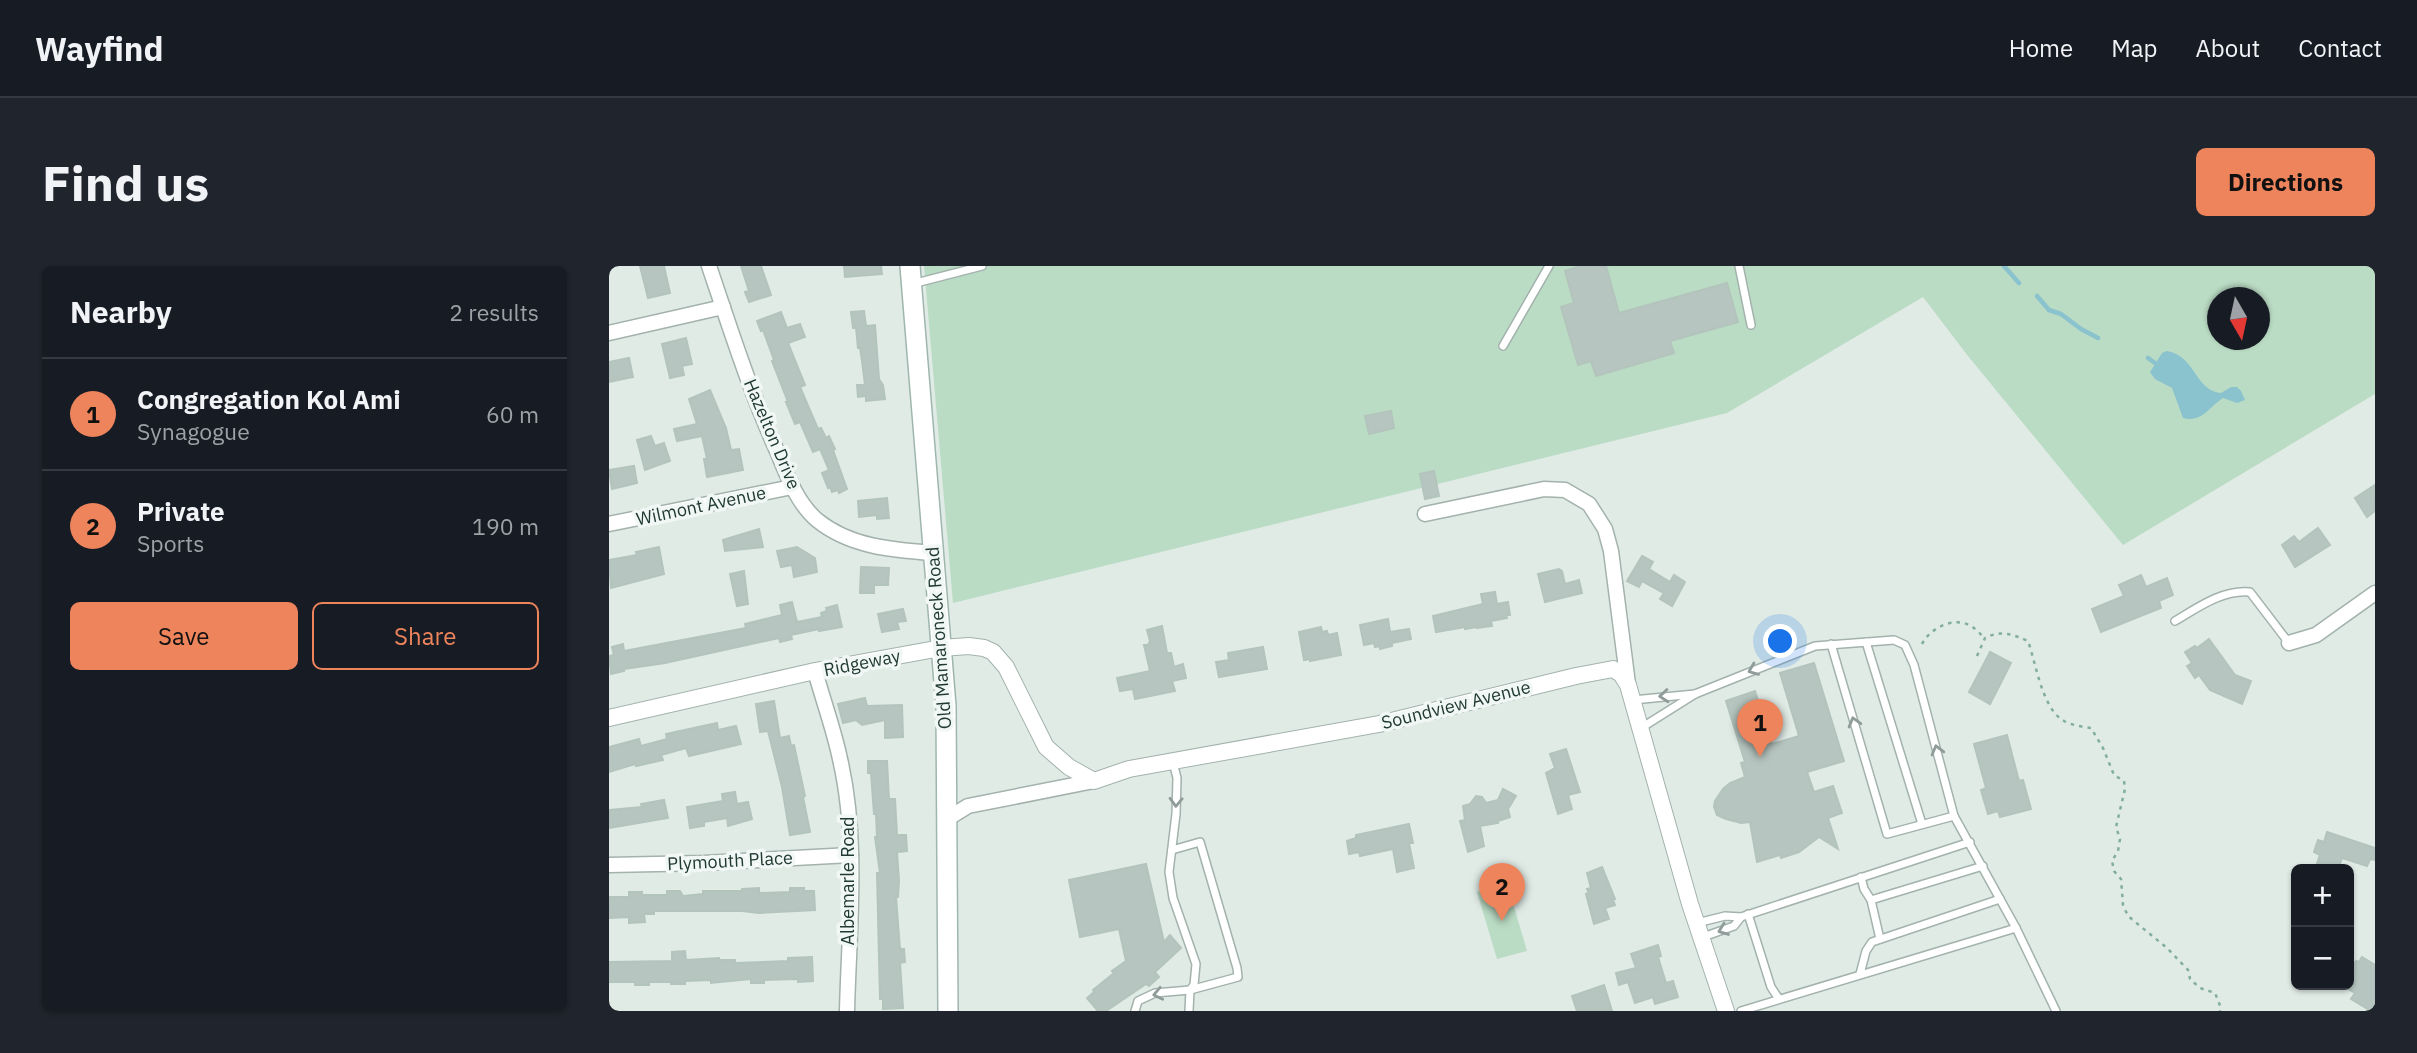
<!DOCTYPE html>
<html lang="en">
<head>
<meta charset="utf-8">
<style>
	body { margin:0; font-family:"IBM Plex Sans",sans-serif; background:#20242c; color:#f1f3f6 }
	.controls { position:absolute; right:21px; bottom:21px; display:grid; overflow:hidden; border-radius:10px; box-shadow:0 2px 5px #0004 }
	.controls button { width:63px; height:63px; display:grid; place-items:center; padding:0; border:0; border-bottom:2px solid #363941; background:#171b24; color:#f1f3f6; font:35px sans-serif }
	.compass { position:absolute; left:1598px; top:21px; width:63px; height:63px; border-radius:50%; background:#171b24; box-shadow:0 2px 5px #0004; rotate:171deg }
	.you { position:absolute; left:1172px; top:376px; width:24px; height:24px; margin:-18px; border:5px solid #fff; border-radius:50%; background:#1a73e8; box-shadow:0 0 0 10px #1a73e833 }
	.badge { display:grid; place-items:center; width:46px; height:46px; border-radius:50%; background:#ed845c; color:#111; font-size:23px; font-weight:700 }
	.pin { position:absolute; translate:-50% -58px; filter:drop-shadow(0 2px 4px #0008) }
	.pin::after { content:''; position:absolute; top:37px; width:24px; height:21px; background:inherit; clip-path:polygon(0 0,100% 0,50% 100%) }
	.list { margin:0; padding:0; list-style:none }
	h2 { display:flex; justify-content:space-between; align-items:center; height:91px; margin:0; padding:0 28px; font-size:30px }
	h2 small { font-size:23px; font-weight:400; color:#9ea1a6 }
	.list li { display:grid; grid-template-columns:46px 1fr auto; gap:21px; align-items:center; box-sizing:border-box; height:112px; padding:0 28px; border-top:2px solid #363941 }
	.list b { display:block; font-size:26px; white-space:nowrap }
	.list p { margin:0; font-size:23px; white-space:nowrap; color:#9ea1a6 }
	.list em { font-size:23px; font-style:normal; color:#9ea1a6 }
	.actions { display:flex; gap:14px; padding:21px 28px }
	.actions a { flex:1; padding:16px 0; border:2px solid #ed845c; border-radius:10px; text-align:center; font-size:24px; color:#ed845c }
	.actions .main { background:#ed845c; color:#111 }
	.map { position:relative; flex:none; width:1766px; height:745px; overflow:hidden; border-radius:10px }
	header { display:flex; align-items:center; gap:42px; box-sizing:border-box; height:98px; padding:0 35px; background:#171b24; border-bottom:2px solid #363941 }
	header strong { font-size:33px }
	nav { display:flex; gap:38px; margin-inline-start:auto; font-size:24px }
	.intro { display:flex; align-items:center; justify-content:space-between; box-sizing:border-box; height:168px; padding:0 42px }
	h1 { margin:0; font-size:49px }
	.button { padding:18px 32px; border-radius:10px; background:#ed845c; color:#111; font-size:24px; font-weight:700 }
	main { display:flex; gap:42px; padding:0 42px }
	aside { flex:1; background:#171b24; border-radius:10px; box-shadow:0 2px 5px #0004 }
	.map>svg:first-child { display:block }
	.green { fill:#badbc4; fill-rule:evenodd }
	.water { fill:#8ac2ce }
	.lines { fill:none; stroke-linecap:round; stroke-linejoin:round }
	.stream { stroke:#8ac2ce; stroke-width:4.5 }
	.building { fill:#b6c5bf; stroke:#b3c4bd; stroke-width:2 }
	.service-casing { stroke:#a3b2ad; stroke-width:10 }
	.minor-casing { stroke:#a3b2ad; stroke-width:17 }
	.tertiary-casing { stroke:#a3b2ad; stroke-width:18 }
	.secondary-casing { stroke:#9fb6ae; stroke-width:22 }
	.path { stroke:#82ada1; stroke-width:2.5; stroke-dasharray:3.5 5; stroke-linecap:butt }
	.service { stroke:#fff; stroke-width:7 }
	.minor { stroke:#fff; stroke-width:14 }
	.tertiary { stroke:#fff; stroke-width:16 }
	.secondary { stroke:#fff; stroke-width:19 }
	.oneway { stroke:#909c9a }
	.labels { text-anchor:middle; stroke-width:7; stroke-linejoin:round; paint-order:stroke }
	.street-label { font-size:18px; fill:#213a34; stroke:#f1f7f4 }
</style>
</head>
<body>
<header>
<strong>Wayfind</strong>
<nav><a>Home</a><a>Map</a><a>About</a><a>Contact</a></nav>
</header>
<div class="intro"><h1>Find us</h1><a class="button">Directions</a></div>
<main>
<aside>
<h2>Nearby<small>2 results</small></h2>
<ul class="list">
<li><span class="badge">1</span><div><b>Congregation Kol Ami</b><p>Synagogue</p></div><em>60 m</em></li>
<li><span class="badge">2</span><div><b>Private</b><p>Sports</p></div><em>190 m</em></li>
</ul>
<div class="actions"><a class="main">Save</a><a>Share</a></div>
</aside>
<div class="map">
<svg width="1766" height="745" viewBox="0 0 1766 745">
	<rect width="100%" height="100%" fill="#e0ebe6"/>
	<!-- green -->
	<g class="green">
		<path d="M315,0h1451v128l-252,151 -155,-189 -45,-59 -196,116 -774,190zM1608,32h42v42h-42z"/>
		<path d="M898,617l20,68 -30,8 -20,-67z"/>
	</g>
	<!-- water -->
	<path class="water" d="M1558,85c29,5 28,40 54,42l10,-6h6l4,4 4,9 -8,3 -14,-5c-14,9 -21,25 -40,20l-11,-30 -17,-9 -5,-7 12,-19z"/>
	<g class="lines">
		<!-- stream -->
		<g class="stream">
			<path d="M1395,0l15,17"/>
			<path d="M1428,30l12,14 12,4 20,15 17,9"/>
			<path d="M1539,92l7,5"/>
		</g>
	</g>
	<!-- building -->
	<g class="building">
		<path d="M31,0h24l6,27 -22,5z"/>
		<path d="M132,0h20l10,29 -22,7 -4,-10 4,-1z"/>
		<path d="M235,0h37l1,8 -37,3z"/>
		<path d="M972,0h25l13,47 108,-30 11,39 -68,19 4,12 -78,23 -5,-15 -13,4 -17,-58 13,-4 -9,-32z"/>
		<path d="M255,45l2,15 9,-1 4,54 4,6 2,14 -19,2v-5l-8,1 -1,-12h8l-3,-24 -2,-13h-2l-2,-20h-3l-2,-16z"/>
		<path d="M172,46l6,16 13,-4 5,13 -17,6 17,42 -5,2 18,42 3,-1 5,10 3,-2 6,13 -2,1 14,39 -8,4 -1,-3 -6,2 -2,-5 -2,1 -6,-15 7,-3 -9,-21 -7,3 -13,-30 -5,2 -9,-22h2l-16,-41 2,-1 -11,-30 -2,1 -4,-10z"/>
		<path d="M77,72l6,26 -10,2 2,9 -14,3 -8,-34z"/>
		<path d="M20,92l4,19 -24,5v-20z"/>
		<path d="M101,124l16,38 5,22 8,-1 4,21 -36,7 -3,-18h3l-5,-23 -25,5 -3,-12 23,-5 -8,-25z"/>
		<path d="M782,145l3,17 -25,6 -4,-18z"/>
		<path d="M42,170l4,10 9,-3 6,18 -25,9 -8,-30z"/>
		<path d="M25,200l3,17 -25,6 -3,-19z"/>
		<path d="M825,205l5,25 -14,3 -5,-25z"/>
		<path d="M1766,219v26l-8,6 -12,-19z"/>
		<path d="M278,232l2,20 -12,1v-4l-18,2 -1,-16z"/>
		<path d="M1709,262l12,17 -35,22 -13,-22 12,-9 5,6z"/>
		<path d="M150,263l4,18 -38,4 -2,-11z"/>
		<path d="M50,281l5,27 -53,14 -2,-28 28,-5 -1,-3z"/>
		<path d="M188,281l18,11 2,14 -23,5 -2,-12 -11,2 -4,-16z"/>
		<path d="M1033,290l11,6 -4,7 21,13 4,-7 11,7 -13,24 -12,-7 4,-6 -22,-12 -3,6 -12,-6z"/>
		<path d="M252,301l28,1 -1,17h-14v8h-14z"/>
		<path d="M950,303l3,2 3,13 14,-4 3,13 -37,9 -7,-28z"/>
		<path d="M135,305l4,33 -11,2 -7,-32z"/>
		<path d="M1532,309l5,12 21,-9 6,17 -14,6 2,7 -60,24 -9,-23 32,-13 -5,-11z"/>
		<path d="M886,326l2,12 11,-2 2,13h-4l1,3 -16,3 1,5 -15,2v-1l-12,2v-2l-29,5 -3,-16 50,-12 -2,-10z"/>
		<path d="M183,336l5,20 25,-5 -1,-4 6,-2 -1,-3 11,-3 5,22 -23,4v-2l-28,6 1,4 -12,3 -1,-4 -114,25 -41,6v2l-13,3 -2,-18 5,-1 -2,-8 11,-3 1,7 122,-23 -1,-4 37,-9 -2,-10z"/>
		<path d="M294,343l3,12 -9,1 2,7 -17,3 -4,-18z"/>
		<path d="M779,353l2,13 19,-3 2,10 -19,4v3l-12,3v-3l-5,1 -1,-4 -10,2 -4,-20z"/>
		<path d="M553,360l5,27h4l3,14 9,-3 3,14 -14,3 3,10 -40,8 -2,-10 -13,2 -3,-13 33,-7 -6,-26h4l2,-4 -3,-11z"/>
		<path d="M712,361l1,5 5,-1 1,4 9,-2 4,22 -31,6v-2l-6,1 -5,-28z"/>
		<path d="M1600,373l26,36 16,6 -9,23 -32,-14 -11,-15 -4,3 -8,-12 5,-3 -7,-11 10,-6 2,2z"/>
		<path d="M654,381l4,22 -48,8 -3,-15 13,-2 -1,-7z"/>
		<path d="M1381,386l21,11 -21,41 -21,-12z"/>
		<path d="M1205,397l30,98 -37,11 7,20 19,-6 9,27 -14,5 10,31 -19,-12 -20,15 -18,6 -1,-3 -23,7 -7,-40 -9,1 -15,-4 -9,-4 -3,-8 1,-6 8,-12 7,-6 15,-6 -4,-14 4,-1 -19,-61 29,-10 17,53 27,-8 -19,-63z"/>
		<path d="M256,432l2,8 35,-1 1,32 -18,1v-18l-23,5 -6,-5 -13,3 -5,-19z"/>
		<path d="M165,435l6,37 9,-2 2,10 3,-1 11,51 -2,1 7,35 -20,3 -8,-48 -14,-56 -8,1 -4,-28z"/>
		<path d="M108,457l1,7 18,-4 5,18 -52,12 -3,-8 -25,7 2,5 -27,6 -1,-2 -26,8v-25l30,-8 2,7 26,-7 -1,-5z"/>
		<path d="M1398,469l12,46 4,-1 8,29 -31,8 -2,-6 -10,3 -7,-24 5,-2 -12,-44z"/>
		<path d="M957,483l14,43 -12,3 4,14 -14,5 -12,-41 9,-5 -5,-14z"/>
		<path d="M259,495h19l2,38h6l2,36h9l1,16 -10,1 2,28 -1,17h-2l4,52h4l1,13 -5,1 3,45 -20,1v-10h-3l-3,-126h3l-5,-36h2l-1,-23h-2l-3,-41h-3z"/>
		<path d="M894,523l13,7 -8,13 2,8 -12,4v2l-18,3 4,20 -16,6 -8,-31 5,-1 -2,-14 7,-2 6,-8 6,1 4,6 12,-3z"/>
		<path d="M126,526l2,12 11,-2 4,17 -24,7 -1,-8 -23,4v4l-14,2 -3,-21 36,-6 -1,-7z"/>
		<path d="M55,534l4,18 -59,10v-18l33,-3 -1,-3z"/>
		<path d="M800,558l4,19h-4l5,25 -17,4 -4,-23 -33,7 -1,-4 -10,2 -2,-13 9,-3v-3z"/>
		<path d="M1718,566l48,16v12l-5,-1 -3,7 -25,-8 -4,11h-23l5,-14 -6,-3 4,-12 6,2z"/>
		<path d="M537,598l18,78 6,-7 11,13 -26,24 4,5 -10,9 -3,-2 -40,27h-8l-11,-13 7,-6 -1,-2 21,-17 -2,-2 14,-10 -7,-32 -39,8 -11,-57z"/>
		<path d="M993,601l13,32 -2,1 2,5 -10,3 4,11 -15,5 -8,-30 3,-1 -2,-4 4,-1 -4,-15z"/>
		<path d="M150,622v5l31,-1v-4h14v3h10l1,19 -56,3 -17,-2h-88v3h-10l1,8 -16,1v-6l-20,1v-21h20v-5h13v3h25v-4h13l3,5 20,-2v-3h39v-2z"/>
		<path d="M1049,679l3,11 -3,1 8,26 7,-2 5,16 -23,7 -2,-7 -18,6 -7,-21 -9,3 -3,-12 20,-5 -5,-14z"/>
		<path d="M76,685l1,9 33,-2v2h16v3l53,-2v-3l24,-1 1,24 -15,1v-3l-34,1v3h-13v-4l-40,4v-3l-26,1v3h-14v-2h-22v3h-14v-3h-26v-20l63,-1v-9z"/>
		<path d="M1753,691l13,8v40l-4,6 -20,-12 4,-6 -12,-7 6,-1v-13l7,-11 3,1z"/>
		<path d="M995,719l8,26h-35l-5,-15z"/>
	</g>
	<g class="lines">
		<!-- service casing -->
		<g class="service-casing">
			<g id="service">
				<path d="M1130,0l12,59"/>
				<path d="M303,18l70,-18"/>
				<path d="M894,80l46,-80"/>
				<path d="M1566,355c22,-13 48,-32 75,-29l39,51"/>
				<path d="M1257,376l56,182"/>
				<path d="M1024,434l62,-6"/>
				<path d="M1032,462l54,-34 120,-48 79,-6 11,5 9,20 40,151"/>
				<path d="M564,496l4,16 -1,36 -7,58 4,26 23,66 -2,21 -4,5 -1,21"/>
				<path d="M1252,611l3,12 7,11 112,-34"/>
				<path d="M1262,634l9,39"/>
				<path d="M1139,648l23,73 8,12"/>
				<path d="M1088,657l28,-7 16,1 229,-75"/>
				<path d="M1407,662l40,83"/>
				<path d="M1094,671l31,-11 7,-9"/>
				<path d="M1251,708l6,-23 6,-9 128,-43"/>
				<path d="M526,745l3,-10 17,-8 35,-3 48,-13 -1,-9 -37,-126 -28,8"/>
				<path d="M1132,745l275,-83 -62,-112 -67,18 -56,-190"/>
			</g>
		</g>
		<!-- minor casing -->
		<g class="minor-casing">
			<g id="minor">
				<path d="M100,0c21,62 41,125 68,185 10,24 20,52 40,69 33,27 76,30 116,33"/>
				<path d="M0,67l114,-26"/>
				<path d="M816,248l119,-25 21,1 24,14 16,25 6,22 17,133"/>
				<path d="M0,258l183,-37"/>
				<path d="M1680,377l27,-8 59,-42"/>
				<path d="M206,405c8,29 19,59 25,88 19,82 9,169 7,252"/>
				<path d="M338,553l21,-13 126,-25"/>
				<path d="M0,599l95,-2 147,-8"/>
			</g>
		</g>
		<!-- tertiary casing -->
		<g class="tertiary-casing">
			<path id="tertiary" d="M0,452l206,-47 126,-23 28,-2 15,2 9,4 13,15 40,80 23,20 25,14 35,-12 250,-45 197,-48 37,-7 8,5 7,11 62,219 36,107"/>
		</g>
		<!-- secondary casing -->
		<g class="secondary-casing">
			<path id="secondary" d="M301,0l36,440 2,305"/>
		</g>
		<!-- path -->
		<g class="path">
			<path d="M1313,378c8,-16 32,-28 49,-18 5,3 9,8 14,12"/>
			<path d="M1368,390l8,-18c16,-8 27,-4 43,3 8,22 14,68 36,80 7,4 19,6 27,7l12,20 11,27 10,6 1,8 -9,38 4,12 -2,12 -6,10 2,10 7,8 2,26 5,11 39,32 22,23 1,8 10,9 15,5 6,15 -1,3"/>
		</g>
		<!-- service -->
		<use href="#service" class="service"/>
		<!-- minor -->
		<use href="#minor" class="minor"/>
		<!-- tertiary -->
		<use href="#tertiary" class="tertiary"/>
		<!-- secondary -->
		<use href="#secondary" class="secondary"/>
	</g>
	<!-- one-way arrows -->
	<defs><path id="oneway-chevron" d="M-2-3.5L2.5 0L-2 3.5" fill="none" stroke-width="1.6" stroke-linecap="round" stroke-linejoin="round" transform="scale(1.75)"/></defs>
	<g class="oneway">
		<use href="#oneway-chevron" transform="translate(1144 404) rotate(158)"/>
		<use href="#oneway-chevron" transform="translate(1055 430) rotate(175)"/>
		<use href="#oneway-chevron" transform="translate(1245 456) rotate(-106)"/>
		<use href="#oneway-chevron" transform="translate(1328 484) rotate(-105)"/>
		<use href="#oneway-chevron" transform="translate(567 536) rotate(92)"/>
		<use href="#oneway-chevron" transform="translate(1114 664) rotate(159)"/>
		<use href="#oneway-chevron" transform="translate(549 728) rotate(168)"/>
	</g>
	<g class="labels">
		<!-- street labels -->
		<g class="street-label">
			<text transform="translate(163 168) rotate(67)" y="6">Hazelton Drive</text>
			<text transform="translate(92 240) rotate(-12)" y="6">Wilmont Avenue</text>
			<text transform="translate(330 372) rotate(-94)" y="6">Old Mamaroneck Road</text>
			<text transform="translate(253 397) rotate(-11)" y="6">Ridgeway</text>
			<text transform="translate(847 439) rotate(-14)" y="6">Soundview Avenue</text>
			<text transform="translate(121 595) rotate(-3)" y="6">Plymouth Place</text>
			<text transform="translate(239 615) rotate(-90)" y="6">Albemarle Road</text>
		</g>
	</g>
</svg>
<div class="controls">
<button>+</button>
<button>−</button>
</div>
<svg class="compass" viewBox="-18 -18 36 36"><path d="M0-13l5 13h-10z" fill="#e53935"/><path d="M0 13l5-13h-10z" fill="#9ea1a6"/></svg>
<div class="you"></div>
<div class="pin badge" style="left:1151px;top:491px">1</div>
<div class="pin badge" style="left:893px;top:655px">2</div>
</div>
</main>
</body>
</html>
